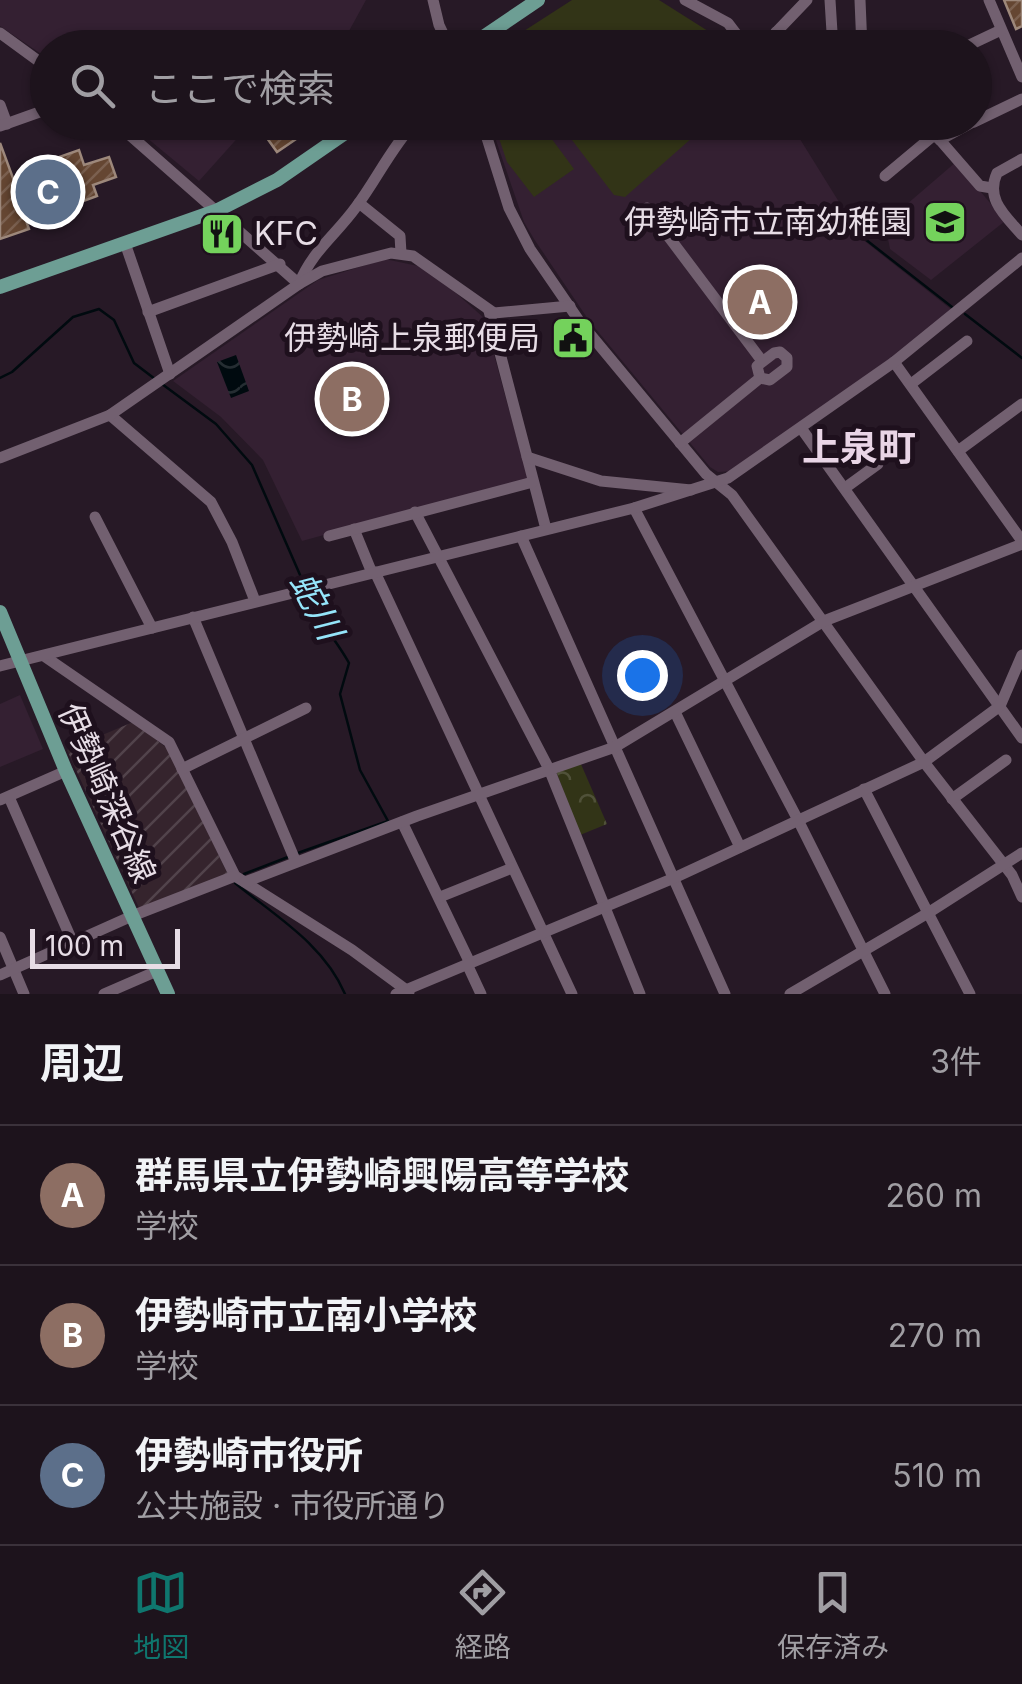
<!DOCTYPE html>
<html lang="ja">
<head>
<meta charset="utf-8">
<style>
	body { margin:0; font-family:Inter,"Noto Sans JP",sans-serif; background:#2a2029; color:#f1f3f6 }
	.scale { position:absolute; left:30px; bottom:25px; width:150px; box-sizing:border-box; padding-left:10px; border:5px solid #e7dde6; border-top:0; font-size:28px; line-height:35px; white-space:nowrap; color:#e7dde6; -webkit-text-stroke:8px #1e101d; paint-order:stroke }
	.you { position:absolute; left:642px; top:675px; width:35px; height:35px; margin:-25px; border:8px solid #fff; border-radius:50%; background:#1a73e8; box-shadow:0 0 0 15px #1a73e833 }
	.badge { display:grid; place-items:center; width:65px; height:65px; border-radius:50%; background:#0f766e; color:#fff; font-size:32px; font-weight:700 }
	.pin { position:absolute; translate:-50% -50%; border:5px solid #fff; box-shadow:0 2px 10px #0006 }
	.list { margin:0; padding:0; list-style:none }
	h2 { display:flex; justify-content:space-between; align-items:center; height:130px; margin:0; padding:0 40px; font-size:42px }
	h2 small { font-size:32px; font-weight:400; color:#a09ea3 }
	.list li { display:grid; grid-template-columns:65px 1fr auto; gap:30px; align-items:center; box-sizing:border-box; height:140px; padding:0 40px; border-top:2px solid #3b323b }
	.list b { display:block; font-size:38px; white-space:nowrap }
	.list p { margin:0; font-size:32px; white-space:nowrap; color:#a09ea3 }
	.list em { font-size:32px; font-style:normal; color:#a09ea3 }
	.icon { flex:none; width:55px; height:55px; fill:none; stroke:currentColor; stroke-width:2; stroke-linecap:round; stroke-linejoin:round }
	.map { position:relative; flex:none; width:1022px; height:994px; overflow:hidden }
	.search { position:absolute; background:#1d131c; box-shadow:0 2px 8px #0004; left:30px; right:30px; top:30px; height:110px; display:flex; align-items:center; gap:25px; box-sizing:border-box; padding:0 35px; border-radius:55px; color:#a09ea3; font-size:38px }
	.sheet { height:550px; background:#1d131c }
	nav { display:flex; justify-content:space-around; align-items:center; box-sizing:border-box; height:140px; border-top:2px solid #3b323b; background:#1d131c; font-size:28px; color:#a09ea3 }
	nav a { display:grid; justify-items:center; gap:5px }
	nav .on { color:#0f766e }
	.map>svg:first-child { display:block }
	.industrial { fill:url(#industrial-furrows) }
	.built { fill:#342032 }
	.park { fill:url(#park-crowns) }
	.pitch { fill:#323417 }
	.water { fill:url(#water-waves) }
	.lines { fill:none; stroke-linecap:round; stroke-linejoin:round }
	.stream { stroke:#000a0f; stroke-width:2.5 }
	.building { fill:url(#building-hatch); stroke:#9d887b; stroke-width:2.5 }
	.minor { stroke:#726070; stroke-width:11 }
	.major { stroke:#6d9e94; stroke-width:14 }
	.labels { text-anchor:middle; stroke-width:10; stroke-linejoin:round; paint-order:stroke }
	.poi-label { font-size:32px; fill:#e7dde6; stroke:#1e101d; text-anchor:end }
	.street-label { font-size:32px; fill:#e7dde6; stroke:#1e101d }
	.water-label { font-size:35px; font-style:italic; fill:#95e5fa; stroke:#1e101d }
	.quarter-label { font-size:38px; font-weight:bold; fill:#e9d5e6; stroke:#1e101d }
</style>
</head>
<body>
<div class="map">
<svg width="1022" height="994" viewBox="0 0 1022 994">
	<defs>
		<pattern id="industrial-furrows" width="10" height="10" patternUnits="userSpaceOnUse" patternTransform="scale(2.5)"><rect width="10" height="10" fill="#35242d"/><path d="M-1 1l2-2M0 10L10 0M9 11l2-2" fill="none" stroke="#52434b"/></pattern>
		<pattern id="park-crowns" width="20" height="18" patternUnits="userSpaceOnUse" patternTransform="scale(2.5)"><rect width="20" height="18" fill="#323417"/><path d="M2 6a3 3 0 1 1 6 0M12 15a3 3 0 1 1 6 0" fill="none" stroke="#505139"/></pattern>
		<pattern id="water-waves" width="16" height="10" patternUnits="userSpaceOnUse" patternTransform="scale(2.5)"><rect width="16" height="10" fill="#000a0f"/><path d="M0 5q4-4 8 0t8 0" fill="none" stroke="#252d32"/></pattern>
		<pattern id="building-hatch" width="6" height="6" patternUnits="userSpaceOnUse" patternTransform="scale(2.5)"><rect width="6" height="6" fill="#654632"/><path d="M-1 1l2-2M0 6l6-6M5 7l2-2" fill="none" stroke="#7b6050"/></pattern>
	</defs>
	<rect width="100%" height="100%" fill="#271926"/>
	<!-- industrial -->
	<path class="industrial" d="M133,722l35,27 61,128 -89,33 -73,-160z"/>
	<!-- built -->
	<g class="built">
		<path d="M0,0h366l-23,42 -14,-10 -10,15 -271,1 -1,10 -47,-32z"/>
		<path d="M129,123h122l-52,58z"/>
		<path d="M490,123h300l72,116 90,71 -59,48 -160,113 -15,1 -8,-5 -120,-145 -56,-83 -10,-17z"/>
		<path d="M956,162l49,59 -74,59 -41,-31 -5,-26z"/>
		<path d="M385,259l33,7 20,11 46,41 44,161 -226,62 -39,-81 -42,-43 -48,-36 145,-101z"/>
		<path d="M20,695l23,54 -43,18v-63z"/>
	</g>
	<!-- park -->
	<path class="park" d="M580,762l27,62 -27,11 -24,-64z"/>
	<!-- pitch -->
	<g class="pitch">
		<path d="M572,0h87l49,31 10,16 -216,-2z"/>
		<path d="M510,123h30l34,46 -40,28 -27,-35 -10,-30z"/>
		<path d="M559,123h161l-13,10 -6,-3 -76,67 -11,-2z"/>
	</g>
	<!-- water -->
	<path class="water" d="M236,355l13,36 -18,7 -14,-36z"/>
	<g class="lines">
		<!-- stream -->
		<g class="stream">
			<path d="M852,220l13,19 87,68"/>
			<path d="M965,314l57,44"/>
			<path d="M0,378l12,-6 61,-55 26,-8 15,11 20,43 21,16"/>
			<path d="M162,384l54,40 36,41 52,119"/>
			<path d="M295,854l93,-33 -28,-51 -20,-76 9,-31c-13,-24 -31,-41 -40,-67"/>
			<path d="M244,874l44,-17"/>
			<path d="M235,883c39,32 89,61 110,111"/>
		</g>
	</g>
	<!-- building -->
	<g class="building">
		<path d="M1004,0h18v26l-6,3z"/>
		<path d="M290,122h31l-44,30 -10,-14z"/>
		<path d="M0,143l17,46 33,-12 -5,-15 34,-12 5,15 25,-8 7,20 -23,8 4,11 -35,13 -4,-12 -36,12 7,20 -29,10z"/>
	</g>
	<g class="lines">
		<!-- minor -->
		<g class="minor">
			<path d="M433,0l6,25 11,23"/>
			<path d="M685,0l43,23 19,25"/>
			<path d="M830,0l3,48"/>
			<path d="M860,0l2,48"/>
			<path d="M989,0l33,77"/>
			<path d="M776,32l11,16"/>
			<path d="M0,33l48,35"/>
			<path d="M761,48l46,-48"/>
			<path d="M963,48l38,-18"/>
			<path d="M0,105l7,19"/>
			<path d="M115,122l184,162"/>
			<path d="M482,122l27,86 21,41 50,73 126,152 26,21 192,267 88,113 10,22"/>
			<path d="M917,122l23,18 40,46 12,2"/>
			<path d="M974,122l48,-23"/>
			<path d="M0,126l48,-17"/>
			<path d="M940,140l33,-18"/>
			<path d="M1022,159l-25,14c-12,27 9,43 25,62"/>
			<path d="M885,176l49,-41"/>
			<path d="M359,203l41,33 1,17"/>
			<path d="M647,208l115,153"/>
			<path d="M125,243l45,131"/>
			<path d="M299,284c14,-34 36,-48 57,-77 21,-28 35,-59 59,-85"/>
			<path d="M489,311l57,218"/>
			<path d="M148,312l132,-48"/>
			<path d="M780,352l7,6v9l-17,13 -10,-2 -3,-12 17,-13z"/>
			<path d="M894,362l128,179"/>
			<path d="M911,384l56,-43"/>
			<path d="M110,415l101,87 21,40 23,59"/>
			<path d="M801,428l221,310"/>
			<path d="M680,443l80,-65"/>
			<path d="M958,451l64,-47"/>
			<path d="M527,457l74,24 90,9"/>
			<path d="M0,458l110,-43 189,-131 23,-13 69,-18 22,3 81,57 76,-7"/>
			<path d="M845,488l33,-24"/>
			<path d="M634,508l164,312 87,174"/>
			<path d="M415,512l134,257 91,225"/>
			<path d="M95,517l57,111"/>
			<path d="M354,529l18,44"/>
			<path d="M329,536l204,-54"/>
			<path d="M521,536l204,458"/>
			<path d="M375,572l197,422"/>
			<path d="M193,617l102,243"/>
			<path d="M44,656l125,86 66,134 117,74 57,42"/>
			<path d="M0,666l634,-158 94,-30 166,-116 128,-104"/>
			<path d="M675,712l65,135"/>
			<path d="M182,769l124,-61"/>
			<path d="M864,789l106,205"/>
			<path d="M9,797l64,146"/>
			<path d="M952,799l54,-39"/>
			<path d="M0,800l66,-29"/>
			<path d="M402,822l68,141"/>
			<path d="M245,882l172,-66 198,-69 209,-126 198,-77"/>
			<path d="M440,897l72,-29"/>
			<path d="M0,937l24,57"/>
			<path d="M467,964l14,30"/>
			<path d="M0,975l132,-59 103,-40"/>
			<path d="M104,994l53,-23"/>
			<path d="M396,994l278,-116 250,-116 76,-56 22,-51"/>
			<path d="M790,994l138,-81 94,-60"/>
		</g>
		<!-- major -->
		<g class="major">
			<path d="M467,48l71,-48"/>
			<path d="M0,287l218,-77 59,-30 84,-58"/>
			<path d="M0,612l66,159 102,223"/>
		</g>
	</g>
	<!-- icons -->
	<defs>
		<g id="school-square" transform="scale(2.25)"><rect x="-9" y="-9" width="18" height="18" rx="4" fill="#74d25c" stroke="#1e101d"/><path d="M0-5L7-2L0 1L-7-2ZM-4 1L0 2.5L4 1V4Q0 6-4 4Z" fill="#111"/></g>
		<g id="restaurant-square" transform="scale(2.25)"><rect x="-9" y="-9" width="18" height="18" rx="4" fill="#74d25c" stroke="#1e101d"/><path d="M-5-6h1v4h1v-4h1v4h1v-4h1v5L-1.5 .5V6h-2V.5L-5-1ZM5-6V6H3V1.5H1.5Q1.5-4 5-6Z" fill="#111"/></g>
		<g id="civic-square" transform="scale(2.25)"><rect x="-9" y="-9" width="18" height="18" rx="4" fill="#74d25c" stroke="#1e101d"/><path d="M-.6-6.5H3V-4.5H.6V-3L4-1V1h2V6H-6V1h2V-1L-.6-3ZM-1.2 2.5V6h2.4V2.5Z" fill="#111"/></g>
	</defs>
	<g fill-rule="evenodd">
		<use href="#school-square" x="945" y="222"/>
		<use href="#restaurant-square" x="222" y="234"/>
		<use href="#civic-square" x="573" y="338"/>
	</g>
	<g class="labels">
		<!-- poi labels -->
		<g class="poi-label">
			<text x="912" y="233">伊勢崎市立南幼稚園</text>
			<text x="254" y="245" text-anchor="start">KFC</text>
			<text x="540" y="349">伊勢崎上泉郵便局</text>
		</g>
		<!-- street labels -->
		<g class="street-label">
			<text transform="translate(107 793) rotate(66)" y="11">伊勢崎深谷線</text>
		</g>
		<!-- water labels -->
		<g class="water-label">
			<text transform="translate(316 606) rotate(62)" y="12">蛇川</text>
		</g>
		<!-- quarter labels -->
		<g class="quarter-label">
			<text x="859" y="461">上泉町</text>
		</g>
	</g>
</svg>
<div class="scale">100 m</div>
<div class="you"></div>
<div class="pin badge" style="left:760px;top:302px;background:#8d6e63">A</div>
<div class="pin badge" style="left:352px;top:399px;background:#8d6e63">B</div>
<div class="pin badge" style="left:48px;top:192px;background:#5c6f8a">C</div>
<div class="search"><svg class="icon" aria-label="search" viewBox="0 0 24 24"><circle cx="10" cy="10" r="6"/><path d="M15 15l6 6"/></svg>ここで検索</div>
</div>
<section class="sheet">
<h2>周辺<small>3件</small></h2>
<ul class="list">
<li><span class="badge" style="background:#8d6e63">A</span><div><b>群馬県立伊勢崎興陽高等学校</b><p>学校</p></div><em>260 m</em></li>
<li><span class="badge" style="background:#8d6e63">B</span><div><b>伊勢崎市立南小学校</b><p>学校</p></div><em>270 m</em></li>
<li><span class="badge" style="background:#5c6f8a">C</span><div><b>伊勢崎市役所</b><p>公共施設 · 市役所通り</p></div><em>510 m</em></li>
</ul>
</section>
<nav>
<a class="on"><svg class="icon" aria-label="map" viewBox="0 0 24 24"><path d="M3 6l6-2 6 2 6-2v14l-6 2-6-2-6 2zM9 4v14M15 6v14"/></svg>地図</a>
<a><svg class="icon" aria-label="directions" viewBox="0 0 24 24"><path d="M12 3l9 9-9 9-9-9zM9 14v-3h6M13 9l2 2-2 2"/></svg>経路</a>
<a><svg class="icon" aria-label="saved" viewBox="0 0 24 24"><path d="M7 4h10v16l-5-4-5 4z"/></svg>保存済み</a>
</nav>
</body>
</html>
